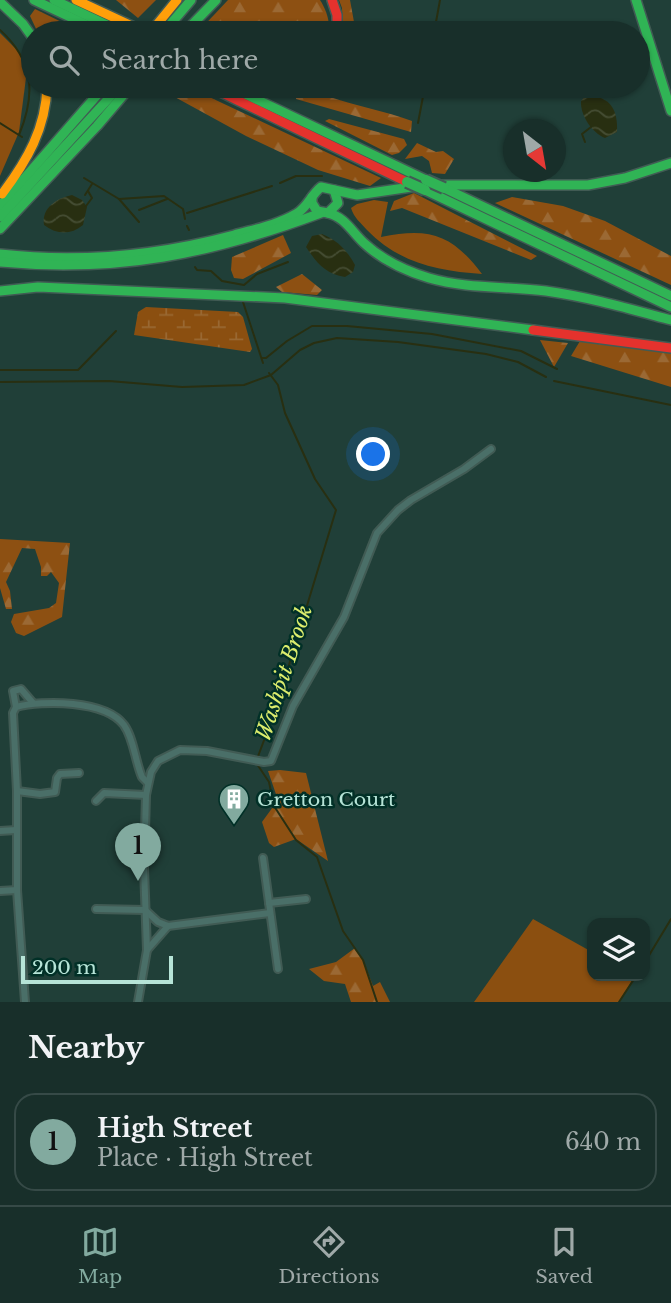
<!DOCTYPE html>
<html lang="en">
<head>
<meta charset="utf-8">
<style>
	body { margin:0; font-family:"Libre Baskerville",serif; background:#253b36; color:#f1f3f6 }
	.controls { position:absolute; right:21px; bottom:21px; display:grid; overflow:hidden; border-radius:14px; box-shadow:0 2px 5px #0004 }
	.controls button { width:63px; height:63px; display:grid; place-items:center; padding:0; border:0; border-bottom:2px solid #364a47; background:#182f2a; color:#f1f3f6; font:35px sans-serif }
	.compass { position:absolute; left:503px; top:119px; width:63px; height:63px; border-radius:50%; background:#182f2a; box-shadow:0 2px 5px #0004; rotate:149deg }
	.scale { position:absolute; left:21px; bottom:18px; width:152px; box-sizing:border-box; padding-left:7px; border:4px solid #b6e4d7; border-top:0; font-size:19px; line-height:24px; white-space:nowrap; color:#b6e4d7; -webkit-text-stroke:5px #013027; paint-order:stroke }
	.you { position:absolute; left:374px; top:455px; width:24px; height:24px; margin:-18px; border:5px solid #fff; border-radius:50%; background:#1a73e8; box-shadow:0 0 0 10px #1a73e833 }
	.badge { display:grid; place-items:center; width:46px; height:46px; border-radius:50%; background:#82aa9f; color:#111; font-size:23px; font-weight:700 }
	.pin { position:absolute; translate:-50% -58px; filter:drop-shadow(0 2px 4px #0008) }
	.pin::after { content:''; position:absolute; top:37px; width:24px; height:21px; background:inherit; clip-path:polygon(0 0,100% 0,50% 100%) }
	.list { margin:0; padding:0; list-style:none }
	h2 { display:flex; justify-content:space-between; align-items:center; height:91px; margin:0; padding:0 28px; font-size:30px }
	h2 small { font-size:23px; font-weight:400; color:#9fa9a8 }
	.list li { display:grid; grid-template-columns:46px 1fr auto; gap:21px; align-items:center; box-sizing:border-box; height:98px; margin:0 14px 14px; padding:0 14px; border:2px solid #364a47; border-radius:21px }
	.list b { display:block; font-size:26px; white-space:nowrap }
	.list p { margin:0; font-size:23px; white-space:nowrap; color:#9fa9a8 }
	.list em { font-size:23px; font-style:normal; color:#9fa9a8 }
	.icon { flex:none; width:38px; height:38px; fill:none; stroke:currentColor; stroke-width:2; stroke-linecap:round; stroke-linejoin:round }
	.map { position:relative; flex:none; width:671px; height:1002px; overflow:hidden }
	.search { position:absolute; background:#182f2a; box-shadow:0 2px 5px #0004; left:21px; right:21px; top:21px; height:77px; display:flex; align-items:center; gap:18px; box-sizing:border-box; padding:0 24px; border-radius:38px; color:#9fa9a8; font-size:26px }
	.sheet { height:203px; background:#182f2a }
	nav { display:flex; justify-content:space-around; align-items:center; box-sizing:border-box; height:98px; border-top:2px solid #364a47; background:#182f2a; font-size:19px; color:#9fa9a8 }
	nav a { display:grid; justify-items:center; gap:4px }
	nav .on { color:#82aa9f }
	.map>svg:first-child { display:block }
	.grass { fill:#8b4f10 }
	.forest { fill:url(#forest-firs) }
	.wetland { fill:url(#wetland-marsh) }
	.water { fill:url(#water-waves) }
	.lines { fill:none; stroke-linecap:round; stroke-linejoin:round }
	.stream { stroke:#282f11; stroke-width:2 }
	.street-casing { stroke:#415b54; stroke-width:10 }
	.fast-casing { stroke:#415b54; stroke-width:12 }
	.slow-casing { stroke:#415b54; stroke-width:12 }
	.jam-casing { stroke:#415b54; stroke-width:12 }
	.street { stroke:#4a6f68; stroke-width:6 }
	.fast { stroke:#30b455; stroke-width:9 }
	.slow { stroke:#ff9f0a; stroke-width:9 }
	.jam { stroke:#e5322d; stroke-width:9 }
	.fast-bridge-casing { stroke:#415b54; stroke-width:14; stroke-linecap:butt }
	.fast-bridge { stroke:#30b455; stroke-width:10 }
	.labels { text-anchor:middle; stroke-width:5; stroke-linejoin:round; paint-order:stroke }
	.poi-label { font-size:19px; fill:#b6e4d7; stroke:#013027; text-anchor:start }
	.water-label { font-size:21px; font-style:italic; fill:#dced6d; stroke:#013027 }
</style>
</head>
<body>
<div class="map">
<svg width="671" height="1002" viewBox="0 0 671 1002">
	<defs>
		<pattern id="forest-firs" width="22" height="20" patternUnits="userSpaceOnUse" patternTransform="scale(1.75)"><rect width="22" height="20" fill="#8d5012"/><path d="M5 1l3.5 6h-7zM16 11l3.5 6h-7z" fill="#9b6934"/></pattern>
		<pattern id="wetland-marsh" width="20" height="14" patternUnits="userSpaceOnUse" patternTransform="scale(1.75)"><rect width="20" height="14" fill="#8b4f10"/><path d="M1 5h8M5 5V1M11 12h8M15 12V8" fill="none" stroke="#996832"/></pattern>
		<pattern id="water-waves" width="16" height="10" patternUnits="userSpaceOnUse" patternTransform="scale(1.75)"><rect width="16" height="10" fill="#282f11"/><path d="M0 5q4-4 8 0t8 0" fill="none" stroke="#454d33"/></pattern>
	</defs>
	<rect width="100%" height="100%" fill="#203f38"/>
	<!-- grass -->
	<g class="grass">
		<path d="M0,33l18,18 9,19 -8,62 -19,44z"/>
		<path d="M374,200l14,2 -7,35c48,-10 71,-3 101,37 -44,-3 -83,-11 -115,-44 -6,-7 -13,-12 -16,-22l6,-4z"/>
		<path d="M533,919l59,33v24h39l2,3 -14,23h-145z"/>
	</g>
	<!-- forest -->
	<g class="forest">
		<path d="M116,0h40l-18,18z"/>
		<path d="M228,0h92c6,9 11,23 8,33h-131z"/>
		<path d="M339,0h11l6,33h-13l-1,-25z"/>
		<path d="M35,9l49,24h-46l-8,-17z"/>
		<path d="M165,86h21l195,92 -11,8 -52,-16 -72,-34 -84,-46z"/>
		<path d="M298,86h39l-7,11c27,9 55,14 82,24l-1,11 -115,-33z"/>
		<path d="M329,119l75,20 3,6 -8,8 -7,2 -67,-34z"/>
		<path d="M417,143l19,9 7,-1 11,8 -9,15 -13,-1 -3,-12 -7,-5 -17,3z"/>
		<path d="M414,193l123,63 -6,4 -129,-52 -12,3 4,-10z"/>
		<path d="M512,197l51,9 42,15 66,35v29l-176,-82z"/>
		<path d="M283,235l8,18 -48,26 -9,-1 -3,-8 1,-13z"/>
		<path d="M302,274l20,16 -5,5 -35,-3 -6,-5z"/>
		<path d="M540,340l28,3 -14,24z"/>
		<path d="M580,341l91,11v35l-100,-31z"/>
		<path d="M0,539l70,4 -8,74 -38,19 -8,-3 -5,-11 3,-8 35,-6 7,-5 3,-20 -8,-11 -4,4h-6v-9l-6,-18 -13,-1 -16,34 4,9 2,18h-6l-6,-21z"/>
		<path d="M280,770l26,3 22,88 -32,-22 -22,8 -5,-4 -7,-21 16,-22 -10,-29z"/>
		<path d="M355,948l8,12 10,26 7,-4 10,20h-39l-6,-18 -21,-3 -15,-12 27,-7z"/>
	</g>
	<!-- wetland -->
	<path class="wetland" d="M146,307l92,5 5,5 9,32 -2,3 -116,-17 4,-23z"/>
	<!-- water -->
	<g class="water">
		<path d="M585,96c25,-1 33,13 32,36l-12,6c-13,-5 -25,-23 -24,-37z"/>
		<path d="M72,195l10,5 5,7 -4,18c-12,10 -26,10 -39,0 -3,-17 13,-27 28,-30z"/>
		<path d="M322,234c16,7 25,16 33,31l-2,7 -8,5c-20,-3 -28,-14 -39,-30l6,-11z"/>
	</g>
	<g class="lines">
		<!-- stream -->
		<g class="stream">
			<path d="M0,30c34,31 36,64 19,105"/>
			<path d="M434,33l6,-33"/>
			<path d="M0,123l22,14"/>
			<path d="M418,123l7,-37"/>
			<path d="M585,142l-3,-8 9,-7"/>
			<path d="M84,178l35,21 45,-3 19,13 2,10"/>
			<path d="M280,183l16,-7h26"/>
			<path d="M85,195l7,-11"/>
			<path d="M119,199l20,23"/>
			<path d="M86,206l6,-8 -4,-7"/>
			<path d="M139,210l28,-11"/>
			<path d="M187,213l85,-27"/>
			<path d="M187,226l2,4"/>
			<path d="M195,267l2,3 14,1 11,10 22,4 13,-11 31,-12"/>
			<path d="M243,302l20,61"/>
			<path d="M262,358h4l21,-17 25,-15h35l85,8 89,17 36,18"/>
			<path d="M0,370h78l38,-39"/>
			<path d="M554,381l117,24"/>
			<path d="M0,382l109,-1 73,6 62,-2 27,-10 29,-25 14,-7 23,-5 61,4 88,12 32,8 28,15"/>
			<path d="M257,759l18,-48 61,-201 -21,-31 -30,-66 -7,-28 -9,-12"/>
			<path d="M257,764l12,18 5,24 22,34 21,17 26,74 20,29 14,42"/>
			<path d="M645,962l26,-43"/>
			<path d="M619,1002l17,-26"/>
		</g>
		<!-- street casing -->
		<g class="street-casing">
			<g id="street">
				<path d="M16,707c27,-7 89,-7 108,18 10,14 11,36 18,52l6,6"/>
				<path d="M17,791l23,3 15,-2 2,-14 3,-4 19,-1"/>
				<path d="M96,801l8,-8 42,2"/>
				<path d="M0,831l16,-1"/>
				<path d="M263,858l15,111"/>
				<path d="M0,891l17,-1"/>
				<path d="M269,903l37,-4"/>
				<path d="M96,909l49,1 13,12 10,4 102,-13"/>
				<path d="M147,950l21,-24"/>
				<path d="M25,1002l-8,-112v-99l-4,-78 3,-6 -3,-16 8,-2 12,14"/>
				<path d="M138,1002l9,-52 -3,-82 2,-73 5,-23 7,-11 22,-11 27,1 57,11 7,-1 22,-55 51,-89 33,-84 21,-23 13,-10 53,-31 27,-20"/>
			</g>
		</g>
		<!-- fast casing -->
		<g class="fast-casing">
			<g id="fast">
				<path d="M34,0l70,33"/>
				<path d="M54,0l70,33"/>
				<path d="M636,0l35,111"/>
				<path d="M0,2l23,22 10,14"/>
				<path d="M163,33l28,-33"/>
				<path d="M184,33l32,-33"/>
				<path d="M228,86l198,94"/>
				<path d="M435,185h153l37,-7 46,-15"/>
				<path d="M444,188l227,108"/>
				<path d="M425,190l246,117"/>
				<path d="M312,197v6l5,8 11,2 10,-10 -4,-13"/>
				<path d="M0,206l105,-120"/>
				<path d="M328,213c17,4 24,19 36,30 18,17 42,28 65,35 38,11 78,8 117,13 43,6 84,18 125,29"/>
				<path d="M0,217l120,-131"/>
				<path d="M0,229l97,-103 34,-40"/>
				<path d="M0,254c80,9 156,2 234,-19 21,-6 43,-10 62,-21 11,-6 15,-19 25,-27l36,8 61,-9"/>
				<path d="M0,262c118,11 211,-8 321,-49"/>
				<path d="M0,291l38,-4 247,11 248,32"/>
			</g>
		</g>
		<!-- slow casing -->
		<g class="slow-casing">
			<g id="slow">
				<path d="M76,0l71,33"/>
				<path d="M150,33l27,-33"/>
				<path d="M2,194c25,-33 44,-66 45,-108"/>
			</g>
		</g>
		<!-- jam casing -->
		<g class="jam-casing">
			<g id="jam">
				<path d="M332,0l5,15v18"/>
				<path d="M208,86l199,96"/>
				<path d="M533,330l138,18"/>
			</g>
		</g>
		<!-- street -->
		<use href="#street" class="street"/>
		<!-- fast -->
		<use href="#fast" class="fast"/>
		<!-- slow -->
		<use href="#slow" class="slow"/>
		<!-- jam -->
		<use href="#jam" class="jam"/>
		<!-- fast-bridge casing -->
		<g class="fast-bridge-casing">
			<g id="fast-bridge">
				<path d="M426,180l18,8"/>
				<path d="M407,182l18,8"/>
			</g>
		</g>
		<!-- fast-bridge -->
		<use href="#fast-bridge" class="fast-bridge"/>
	</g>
	<!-- icons -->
	<defs>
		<g id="building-pin" transform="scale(1.575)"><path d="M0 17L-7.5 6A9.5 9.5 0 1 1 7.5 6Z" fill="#82aa9f" stroke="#013027"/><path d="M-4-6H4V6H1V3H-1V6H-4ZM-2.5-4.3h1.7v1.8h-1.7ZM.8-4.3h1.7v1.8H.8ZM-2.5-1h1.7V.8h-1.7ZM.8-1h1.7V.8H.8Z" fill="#fff"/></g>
	</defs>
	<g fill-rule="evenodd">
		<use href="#building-pin" x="234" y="799"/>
	</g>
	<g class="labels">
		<!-- poi labels -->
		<g class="poi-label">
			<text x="257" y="806">Gretton Court</text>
		</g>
		<!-- water labels -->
		<g class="water-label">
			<text transform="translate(284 673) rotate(-72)" y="7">Washpit Brook</text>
		</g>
	</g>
</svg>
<div class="controls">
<button><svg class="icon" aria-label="layers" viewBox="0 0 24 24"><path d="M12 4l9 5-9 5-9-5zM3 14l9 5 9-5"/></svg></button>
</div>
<svg class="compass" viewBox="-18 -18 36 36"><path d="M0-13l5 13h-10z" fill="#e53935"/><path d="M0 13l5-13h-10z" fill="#9fa9a8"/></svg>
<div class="scale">200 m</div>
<div class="you"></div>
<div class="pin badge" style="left:138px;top:881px">1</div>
<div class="search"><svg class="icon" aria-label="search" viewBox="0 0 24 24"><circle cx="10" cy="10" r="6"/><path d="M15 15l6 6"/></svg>Search here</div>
</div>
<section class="sheet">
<h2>Nearby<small></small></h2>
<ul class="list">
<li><span class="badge">1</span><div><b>High Street</b><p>Place · High Street</p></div><em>640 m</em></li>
</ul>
</section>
<nav>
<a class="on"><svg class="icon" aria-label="map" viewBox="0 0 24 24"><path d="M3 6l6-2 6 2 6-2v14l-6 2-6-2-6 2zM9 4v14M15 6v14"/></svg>Map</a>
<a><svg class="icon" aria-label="directions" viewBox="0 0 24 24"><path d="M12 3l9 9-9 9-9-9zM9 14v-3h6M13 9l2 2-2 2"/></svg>Directions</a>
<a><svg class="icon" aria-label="saved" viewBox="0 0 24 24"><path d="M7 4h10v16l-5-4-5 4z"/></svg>Saved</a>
</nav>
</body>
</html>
